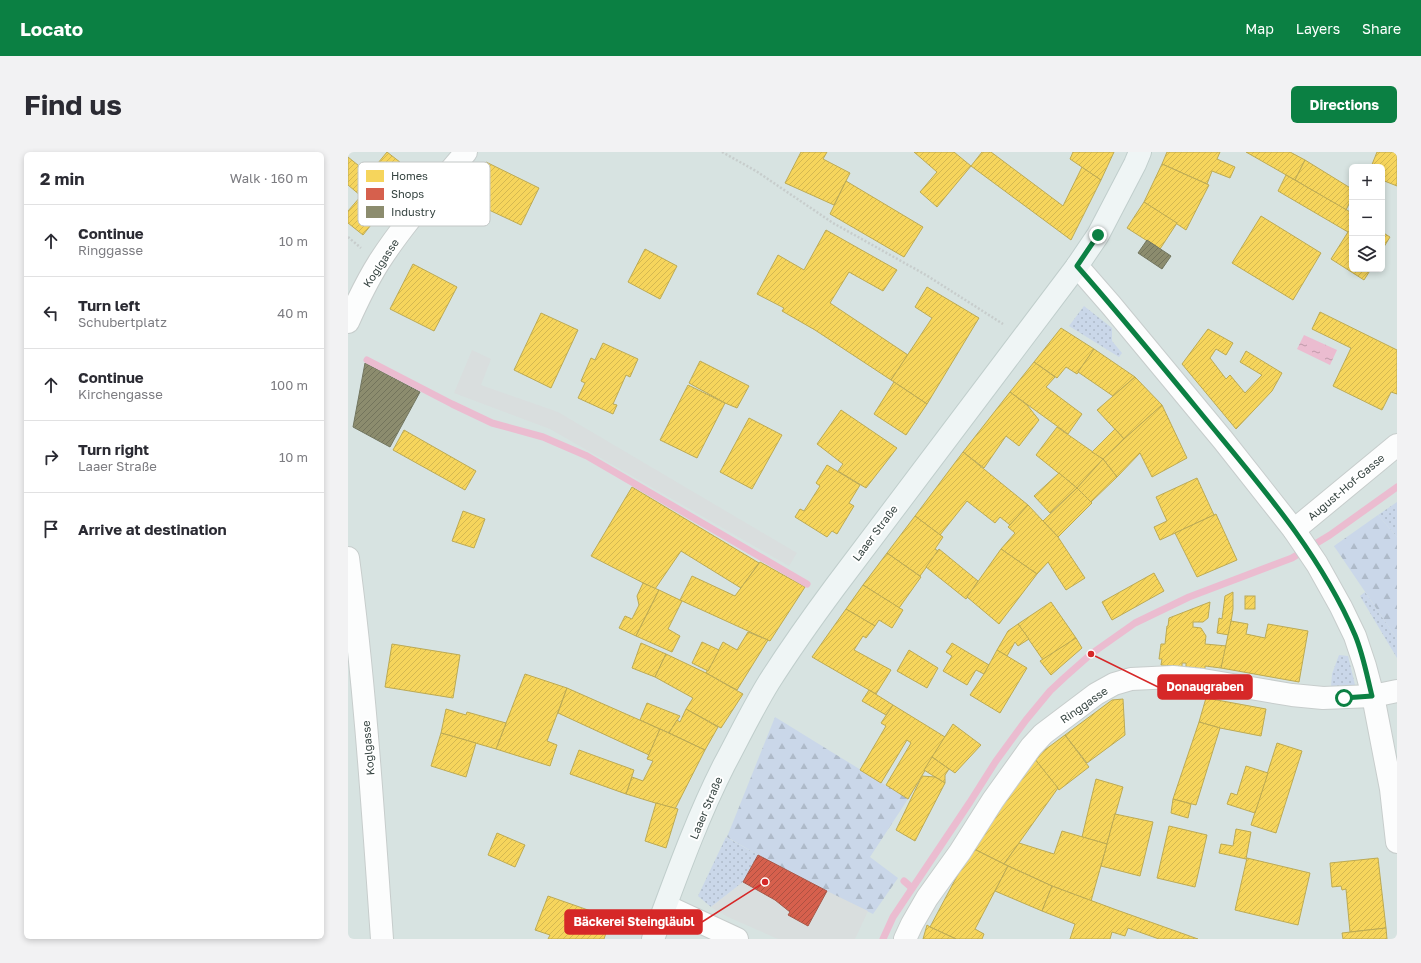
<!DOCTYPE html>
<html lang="en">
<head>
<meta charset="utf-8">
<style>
	body { margin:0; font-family:"Golos Text",sans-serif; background:#f2f2f3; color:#2b2b33 }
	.controls { position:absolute; right:12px; top:12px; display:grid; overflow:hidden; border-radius:6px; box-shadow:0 2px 6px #0003 }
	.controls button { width:36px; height:36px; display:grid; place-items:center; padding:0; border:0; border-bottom:1px solid #e1e1e2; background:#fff; color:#2b2b33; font:20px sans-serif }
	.stop { position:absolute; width:12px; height:12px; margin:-9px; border:3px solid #0b8043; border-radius:50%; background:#fff }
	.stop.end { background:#0b8043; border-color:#fff; box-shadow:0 1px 4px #0008 }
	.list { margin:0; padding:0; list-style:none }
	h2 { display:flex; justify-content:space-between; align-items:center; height:52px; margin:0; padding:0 16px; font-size:17px }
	h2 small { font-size:13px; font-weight:400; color:#7c7c81 }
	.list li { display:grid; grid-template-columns:26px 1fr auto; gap:12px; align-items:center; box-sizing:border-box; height:72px; padding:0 16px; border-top:1px solid #e1e1e2 }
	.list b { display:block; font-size:15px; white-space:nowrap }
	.list p { margin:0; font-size:13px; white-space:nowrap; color:#7c7c81 }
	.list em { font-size:13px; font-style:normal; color:#7c7c81 }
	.icon { flex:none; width:22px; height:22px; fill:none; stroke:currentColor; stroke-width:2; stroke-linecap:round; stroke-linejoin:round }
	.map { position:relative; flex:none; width:1049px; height:787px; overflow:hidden; border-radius:6px }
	header { display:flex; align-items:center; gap:24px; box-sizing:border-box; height:56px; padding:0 20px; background:#0b8043; color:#fff }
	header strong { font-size:19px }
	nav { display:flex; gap:22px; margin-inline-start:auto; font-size:14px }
	.intro { display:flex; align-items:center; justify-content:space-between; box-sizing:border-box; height:96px; padding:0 24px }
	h1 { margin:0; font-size:28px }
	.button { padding:10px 18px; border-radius:6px; background:#0b8043; color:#fff; font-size:14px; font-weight:700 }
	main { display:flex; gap:24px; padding:0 24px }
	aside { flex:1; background:#fff; border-radius:6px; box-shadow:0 2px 6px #0003 }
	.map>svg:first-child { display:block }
	.residential { fill:#d7e3e1; fill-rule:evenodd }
	.grass { fill:url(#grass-dots) }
	.forest { fill:url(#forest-firs) }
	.parking { fill:#d9dede }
	.water { fill:url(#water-ripples) }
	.homes { fill:url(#homes-hatch); stroke:#bcaa54 }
	.shops { fill:url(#shops-hatch); stroke:#a65849 }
	.industry { fill:url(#industry-hatch); stroke:#727660 }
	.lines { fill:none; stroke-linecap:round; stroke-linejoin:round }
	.stream { stroke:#ebbcd0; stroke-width:7 }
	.street-casing { stroke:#c7cdcc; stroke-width:24 }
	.secondary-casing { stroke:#c0cecc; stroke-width:24 }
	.path { stroke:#c7cdcc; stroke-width:2.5; stroke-dasharray:2 2; stroke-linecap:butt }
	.street { stroke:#fcfdfd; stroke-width:22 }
	.secondary { stroke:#eff5f5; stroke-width:22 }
	.route { stroke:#0b8043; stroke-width:5 }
	.labels { text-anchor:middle; stroke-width:4; stroke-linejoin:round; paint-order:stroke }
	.street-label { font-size:11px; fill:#364441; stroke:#fff }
	.key { fill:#fff; stroke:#c3c7c6; stroke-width:1 }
	.key-label { font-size:11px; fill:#364441 }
	.leader { fill:none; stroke:#d62828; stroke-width:1.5 }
	.callout-dot { fill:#d62828; stroke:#fff; stroke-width:1.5 }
	.callout { fill:#d62828; stroke:#d62828; stroke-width:1.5 }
	.callout-label { font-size:12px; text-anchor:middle; font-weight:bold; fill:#fff }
</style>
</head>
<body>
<header>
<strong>Locato</strong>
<nav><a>Map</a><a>Layers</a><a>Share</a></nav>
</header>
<div class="intro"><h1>Find us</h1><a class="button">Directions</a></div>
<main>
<aside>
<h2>2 min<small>Walk · 160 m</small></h2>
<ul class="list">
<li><svg class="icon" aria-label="ahead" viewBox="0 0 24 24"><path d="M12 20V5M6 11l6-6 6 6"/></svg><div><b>Continue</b><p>Ringgasse</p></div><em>10 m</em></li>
<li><svg class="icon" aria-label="left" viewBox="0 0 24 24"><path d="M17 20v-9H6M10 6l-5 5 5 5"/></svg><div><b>Turn left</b><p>Schubertplatz</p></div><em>40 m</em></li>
<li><svg class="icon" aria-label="ahead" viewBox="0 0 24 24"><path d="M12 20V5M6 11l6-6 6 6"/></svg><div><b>Continue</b><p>Kirchengasse</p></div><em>100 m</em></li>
<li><svg class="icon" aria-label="right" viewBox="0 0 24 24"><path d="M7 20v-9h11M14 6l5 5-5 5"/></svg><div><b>Turn right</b><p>Laaer Straße</p></div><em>10 m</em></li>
<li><svg class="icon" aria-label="arrive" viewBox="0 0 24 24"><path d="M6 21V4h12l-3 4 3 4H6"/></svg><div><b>Arrive at destination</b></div></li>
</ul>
</aside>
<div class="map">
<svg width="1049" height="787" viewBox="0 0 1049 787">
	<defs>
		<pattern id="grass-dots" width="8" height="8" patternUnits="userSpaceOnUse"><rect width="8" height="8" fill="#cad7e9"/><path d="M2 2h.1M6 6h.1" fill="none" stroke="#aebac9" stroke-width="1.8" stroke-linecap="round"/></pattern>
		<pattern id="forest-firs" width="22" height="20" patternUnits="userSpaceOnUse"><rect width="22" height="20" fill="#cad7e9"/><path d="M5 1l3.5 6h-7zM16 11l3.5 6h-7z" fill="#aebac9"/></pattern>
		<pattern id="water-ripples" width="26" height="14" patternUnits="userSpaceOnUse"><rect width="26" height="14" fill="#ebbcd0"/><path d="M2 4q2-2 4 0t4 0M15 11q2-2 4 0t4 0" fill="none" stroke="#bf9aaa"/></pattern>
		<pattern id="homes-hatch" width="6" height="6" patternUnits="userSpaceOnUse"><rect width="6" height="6" fill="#f6d55c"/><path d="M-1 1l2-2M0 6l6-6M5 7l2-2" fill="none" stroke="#d4b851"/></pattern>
		<pattern id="shops-hatch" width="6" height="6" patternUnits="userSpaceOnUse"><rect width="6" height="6" fill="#d6604d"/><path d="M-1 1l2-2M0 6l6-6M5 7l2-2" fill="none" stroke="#ae5142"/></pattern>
		<pattern id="industry-hatch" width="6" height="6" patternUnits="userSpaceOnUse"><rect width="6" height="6" fill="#8c8c6e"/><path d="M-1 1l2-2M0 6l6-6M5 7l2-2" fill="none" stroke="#73745c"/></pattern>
	</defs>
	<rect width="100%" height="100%" fill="#e9efef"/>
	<!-- residential -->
	<path class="residential" d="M0,0h1049v787h-1049zM1004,15h30v102h-30z"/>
	<!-- grass -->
	<g class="grass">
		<path d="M736,154l28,22v13l10,12 -3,4 -50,-31z"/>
		<path d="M1049,350v35l-19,-22z"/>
		<path d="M1017,440l32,47v19l-37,-62z"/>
		<path d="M991,503l9,1 7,29 -24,2 1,-13z"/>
		<path d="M378,685l32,18 -15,27 -32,25 -13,-11z"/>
	</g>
	<!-- forest -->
	<g class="forest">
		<path d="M1030,363l19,22v102l-63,-93z"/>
		<path d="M427,565l133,82 -38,58 28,21 -25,36c-50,-24 -99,-49 -146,-77z"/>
	</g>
	<!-- parking -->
	<g class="parking">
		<path d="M124,198l19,9 -10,26 77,27 239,141 -8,13 -239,-137 -96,-36z"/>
		<path d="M395,730l32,18 15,12 -2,4 20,10 19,-35 41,20 -13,28h-77l-50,-22 -17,-10z"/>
	</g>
	<!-- water -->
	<path class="water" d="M956,183l33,15 -7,15 -33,-16z"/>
	<!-- homes -->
	<g class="homes">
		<path d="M39,0l27,21 -19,22 -26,-21z"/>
		<path d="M453,0h26l-4,7 27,14 -16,32 -49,-22z"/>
		<path d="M566,0h40l17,14 -34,41 -17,-15 17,-20z"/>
		<path d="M634,0h9l72,54 19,-39 19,13 -30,60 -100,-74z"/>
		<path d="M725,0h41l-13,28 -31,-21z"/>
		<path d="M819,0h53l-3,7 18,8 -5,11 -18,-7 -5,13 -45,-20z"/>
		<path d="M898,0h44l15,8 -10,20z"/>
		<path d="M1029,0h20v34l-15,-6v-13h-11z"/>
		<path d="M0,5l47,38 -32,40 -15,-12v-12l13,-15 -13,-11z"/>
		<path d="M957,8l47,29v9l-6,12 -51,-30z"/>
		<path d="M138,10l53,26 -18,37 -32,-15 -4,10 -22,-10z"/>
		<path d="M814,12l47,21 -23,45 -42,-28z"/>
		<path d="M938,23l66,38v56h19l-7,11 -33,-21 17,-27 -70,-41z"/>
		<path d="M498,29l77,46 -19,30 -74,-43z"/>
		<path d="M796,50l33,21 -17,26 -33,-21z"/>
		<path d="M913,64l60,37 -28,47 -61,-37z"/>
		<path d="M478,78l71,40 -14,21 -34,-19 -19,31 78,52 -17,25 -76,-50 -33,-19 2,-3 -27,-14 21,-39 26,15z"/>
		<path d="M1034,80l8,5 -8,13z"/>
		<path d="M297,97l32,17 -17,33 -32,-17z"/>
		<path d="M65,112l44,23 -23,44 -44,-22z"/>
		<path d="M579,135l52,31 -52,86 -36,-24 41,-62 -17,-11z"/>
		<path d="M972,160l77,38v44l-6,-2 -9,18 -49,-24 18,-38 -39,-19z"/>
		<path d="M193,161l37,17 -27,58 -37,-18z"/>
		<path d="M713,176l33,21 -17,25 -11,-7 -9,11 -23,-16z"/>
		<path d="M860,177l25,14 -7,12 -10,-6 -6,9 16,21 4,-4 15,18 17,-18 -22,-13 6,-11 36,22 -10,18 -36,38 -54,-65z"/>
		<path d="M255,191l35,16 -8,18 -4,-2 -13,29 4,1 -4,9 -35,-16 7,-15 -4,-2 10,-23 4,2z"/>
		<path d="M746,197l41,28 -22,19 -35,-24z"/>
		<path d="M352,209l49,25 -12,22 -12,-5 -36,-20z"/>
		<path d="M686,210l21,15 -9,10 36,27 -14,20 -58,-42z"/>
		<path d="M787,225l27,28 -38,34 -27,-29z"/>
		<path d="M546,230l33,22 -21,31 -32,-21z"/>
		<path d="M340,233l37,18 -28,55 -37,-18z"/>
		<path d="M662,240l17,13 12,15 -20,26 -13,-10 -22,32 -21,-16z"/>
		<path d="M814,253l25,53 -35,19 -12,-24 -23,24 -14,-18 21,-20z"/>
		<path d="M493,258l56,38 -31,40 -28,-17 5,-7 -26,-20z"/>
		<path d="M401,266l33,17 -30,54 -32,-17z"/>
		<path d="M709,275l46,32 -26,29 -41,-33z"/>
		<path d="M767,277l9,10 -21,20 -11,-7z"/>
		<path d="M56,278l72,41 -11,19 -72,-40z"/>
		<path d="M615,300l65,53 -18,20 -10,-8 -5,6 -28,-22 -27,34 -25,-19z"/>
		<path d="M755,307l14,18 -26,25 -14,-14z"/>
		<path d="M479,313l33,20 -11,18 5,3 -17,28 -5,-3 -5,6 -32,-20 5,-8 4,2 16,-25 -4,-3z"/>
		<path d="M711,321l18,15 -27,25 -16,-17z"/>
		<path d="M849,326l17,37 -54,25 -6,-13 13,-6 -11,-24z"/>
		<path d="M284,335l127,76 -18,25 -60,-37 -26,38 -64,-33z"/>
		<path d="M729,336l15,15 -34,34 -15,-16z"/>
		<path d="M680,353l30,32 27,41 -19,12 -18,-28 -11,12 -36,-25 14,-16 -7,-6z"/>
		<path d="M115,359l22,8 -11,29 -22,-7z"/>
		<path d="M868,362l21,46 -40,17 -22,-44z"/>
		<path d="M567,364l28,21 -8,12 3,2 -18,25 -33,-23z"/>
		<path d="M591,397l39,32 -12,18 -40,-32z"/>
		<path d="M653,397l36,25 -38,50 -32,-27z"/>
		<path d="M539,401l34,24 -22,31 -36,-23z"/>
		<path d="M412,410l45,25 -35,54 -90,-41 12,-24 43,20z"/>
		<path d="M806,421l10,18 -52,29 -10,-18z"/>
		<path d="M295,431l16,7 -23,46 -17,-8 6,-12 7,3 7,-14 -2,-9z"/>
		<path d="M515,433l40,25 -11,18 -13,-8 -4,6 -29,-17z"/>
		<path d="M311,438l23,11 -14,28 12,7 -8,16 -36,-16z"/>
		<path d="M885,440v17l-4,26 -12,-2 2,-15 3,1 3,-23z"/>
		<rect x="897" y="444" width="10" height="13"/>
		<path d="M703,450l25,36 -33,22 -25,-36z"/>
		<path d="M862,450l-2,16 -5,4h-10v5l8,1 5,8 -1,8 22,2 -6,22 -16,-2v3l-19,-2v-4h-4v4l-21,-2 1,-6h-3l2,-15h4l2,-18h1l1,-8z"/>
		<path d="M498,457l29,17 -9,12 -3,-2 -9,14 37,20 -15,24 -64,-37z"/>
		<path d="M883,469l17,3 -2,10 19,4 3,-14 40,7 -9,51 -78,-14z"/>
		<path d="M670,472l11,15 -11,7 -3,-4 -8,14 -10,-6 11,-19z"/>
		<path d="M400,480l20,8 -31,50 -31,-17 17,-31 14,8z"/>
		<path d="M728,486l6,10 -31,27 -11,-14z"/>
		<path d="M354,490l17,8 -11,21 -16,-8z"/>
		<path d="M293,491l25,11 -11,23 -23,-9z"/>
		<path d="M604,491l37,22 -5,9 -8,-4 -9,15 -24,-14 9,-15 -6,-4z"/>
		<path d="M44,492l68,11 -7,43 -68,-11z"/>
		<path d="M561,498l29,18 -11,20 -30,-17z"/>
		<path d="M649,498l30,18 -27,45 -30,-18 14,-21z"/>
		<path d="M318,502l40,19 37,21 -22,34 -35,-19 7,-11 -38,-21z"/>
		<path d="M177,522l42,14 -20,53 10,4 -7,21 -54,-17z"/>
		<path d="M219,536l93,41 -11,26 -91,-42z"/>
		<path d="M521,538l24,15 -7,10 -24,-14z"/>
		<path d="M858,546l60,11 -5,27 -41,-8 -21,-6z"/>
		<path d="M775,547l2,36 -38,28 -22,-28 47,-35z"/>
		<path d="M299,551l33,13 -11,17 -29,-13z"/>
		<path d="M545,553l52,32 -37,62 -22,-14 25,-42 -4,-3 -26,43 -21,-13 26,-44 -5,-3z"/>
		<path d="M98,557l20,6 1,-3 39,11 -10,26 -55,-16z"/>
		<path d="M338,557l32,18 -13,23 -36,-17 8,-13 3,2z"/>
		<path d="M851,570l21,6 -24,77 -23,-6z"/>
		<path d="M605,572l28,21 -26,28 -23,-16z"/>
		<path d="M312,577l45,21 -30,59 -49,-15 6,-17 11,4 10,-20 -6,-2z"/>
		<path d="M93,581l35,10 -10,34 -35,-11z"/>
		<path d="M717,583l24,32 -30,23 -25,-32z"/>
		<path d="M929,591l25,8 -26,82 -25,-8z"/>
		<path d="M231,598l55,20 -8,24 -56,-20z"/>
		<path d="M584,605l17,12 -4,6v8l-21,-13z"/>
		<path d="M686,606l24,30 -54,76 -32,-16z"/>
		<path d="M898,614l22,7 -13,40 -28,-9 4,-11 6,2z"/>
		<path d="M574,624l13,1 10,6 -30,58 -19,-11z"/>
		<path d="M748,627l27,8 -16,57 -25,-7z"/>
		<path d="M825,647l18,5 -3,14 -17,-5z"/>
		<path d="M308,651l22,6 -12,39 -21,-7z"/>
		<path d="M767,662l38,8 -13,54 -39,-10z"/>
		<path d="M821,674l38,9 -12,52 -38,-9z"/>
		<path d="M888,677l15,3 -5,27 -27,-6 2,-9 12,2z"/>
		<path d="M714,679l45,13 -16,57 -39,-15 -48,-22 15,-21 35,11z"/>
		<path d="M149,681l28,12 -10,22 -27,-12z"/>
		<path d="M624,696l36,18 -33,63 9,5 -2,5h-26l-26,-12z"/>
		<path d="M899,706l63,15 -12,52 -63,-15z"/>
		<path d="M1030,706l8,70 -36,4 -4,-43 -4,1 -1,-4 -9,1 -2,-24z"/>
		<path d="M660,714l44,20 -10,25 -47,-20z"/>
		<path d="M704,734l62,23 84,30h-39l-31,-11 -3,8 -13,-4 -2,7h-40l5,-15 -33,-13z"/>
		<path d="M200,744l63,22 -7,21h-56l2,-4 -15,-5z"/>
		<path d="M579,773l3,2 26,12h-33z"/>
		<path d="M1038,776l1,11h-44l-1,-6z"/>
	</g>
	<!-- shops -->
	<path class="shops" d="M410,703l69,36 -19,35 -20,-11 2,-3 -15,-12 -32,-18z"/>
	<!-- industry -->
	<g class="industry">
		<path d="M799,88l24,16 -9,13 -24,-16z"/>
		<path d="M17,211l55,29 -30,55 -37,-20z"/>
	</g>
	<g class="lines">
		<!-- stream -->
		<g class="stream">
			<path d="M19,208l85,44 40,19 51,14 44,19 220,128"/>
			<path d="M556,729l8,7"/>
			<path d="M535,787l10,-22 77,-115 26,-41 30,-41 24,-29 15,-14 26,-23 44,-31 54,-26 103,-39 38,-23 67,-48"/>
		</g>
		<!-- street casing -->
		<g class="street-casing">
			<g id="street">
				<path d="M729,114l34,39 112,135 71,90 23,34 24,43 14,29 10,30 8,30 18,93 6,53"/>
				<path d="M0,170c9,-20 19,-41 31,-60 25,-39 57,-74 87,-110"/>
				<path d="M946,378l103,-85"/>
				<path d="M0,406c17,127 25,254 34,381"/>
				<path d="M318,754l71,33"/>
				<path d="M557,787l7,-15 15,-26 33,-46 33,-52 38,-53 12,-13 53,-40 18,-10 17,-5 42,-2 30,3 89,15 31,3 50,-2 24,-5"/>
			</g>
		</g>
		<!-- secondary casing -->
		<g class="secondary-casing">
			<path id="secondary" d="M305,787c22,-59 43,-119 71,-174 15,-28 29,-57 45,-83 21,-33 43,-64 66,-95l242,-321 21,-31 37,-71 5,-12"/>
		</g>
		<!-- path -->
		<g class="path">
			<path d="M374,0l34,19 77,52 93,52 77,49"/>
			<path d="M0,85l13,11"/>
		</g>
		<!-- street -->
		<use href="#street" class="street"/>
		<!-- secondary -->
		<use href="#secondary" class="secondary"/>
	</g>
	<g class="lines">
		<!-- route -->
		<path class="route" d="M750,83l-21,31c44,50 85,100 127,151 56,68 116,136 151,218 8,19 12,41 17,61l-28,2"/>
	</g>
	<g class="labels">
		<!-- street labels -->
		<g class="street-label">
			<text transform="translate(33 111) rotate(-57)" y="4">Koglgasse</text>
			<text transform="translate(998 335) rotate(-40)" y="4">August-Hof-Gasse</text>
			<text transform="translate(527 381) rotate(-53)" y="4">Laaer Straße</text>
			<text transform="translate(736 553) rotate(-35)" y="4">Ringgasse</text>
			<text transform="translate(20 596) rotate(-95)" y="4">Koglgasse</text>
			<text transform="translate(358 656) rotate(-67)" y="4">Laaer Straße</text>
		</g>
	</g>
	<!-- legend -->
	<rect x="10" y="10" width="132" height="64" rx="6" class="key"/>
	<rect x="18" y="18" width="18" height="12" fill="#f6d55c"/>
	<rect x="18" y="36" width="18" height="12" fill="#d6604d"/>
	<rect x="18" y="54" width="18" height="12" fill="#8c8c6e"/>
	<g class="key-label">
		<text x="43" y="28">Homes</text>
		<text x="43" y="46">Shops</text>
		<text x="43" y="64">Industry</text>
	</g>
	<!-- callouts -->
	<path class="leader" d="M743 502L810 535M417 730L354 770"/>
	<g class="callout-dot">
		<circle cx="743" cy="502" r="4"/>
		<circle cx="417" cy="730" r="4"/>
	</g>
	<g class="callout">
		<rect x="810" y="523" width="94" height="24" rx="4"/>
		<rect x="217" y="758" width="137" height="24" rx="4"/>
	</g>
	<g class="callout-label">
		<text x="857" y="539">Donaugraben</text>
		<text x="286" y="774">Bäckerei Steingläubl</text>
	</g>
</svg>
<div class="controls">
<button>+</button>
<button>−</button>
<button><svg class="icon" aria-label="layers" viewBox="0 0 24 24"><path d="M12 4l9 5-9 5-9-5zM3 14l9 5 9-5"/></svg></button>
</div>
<div class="stop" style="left:996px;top:546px"></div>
<div class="stop end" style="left:750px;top:83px"></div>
</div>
</main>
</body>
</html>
